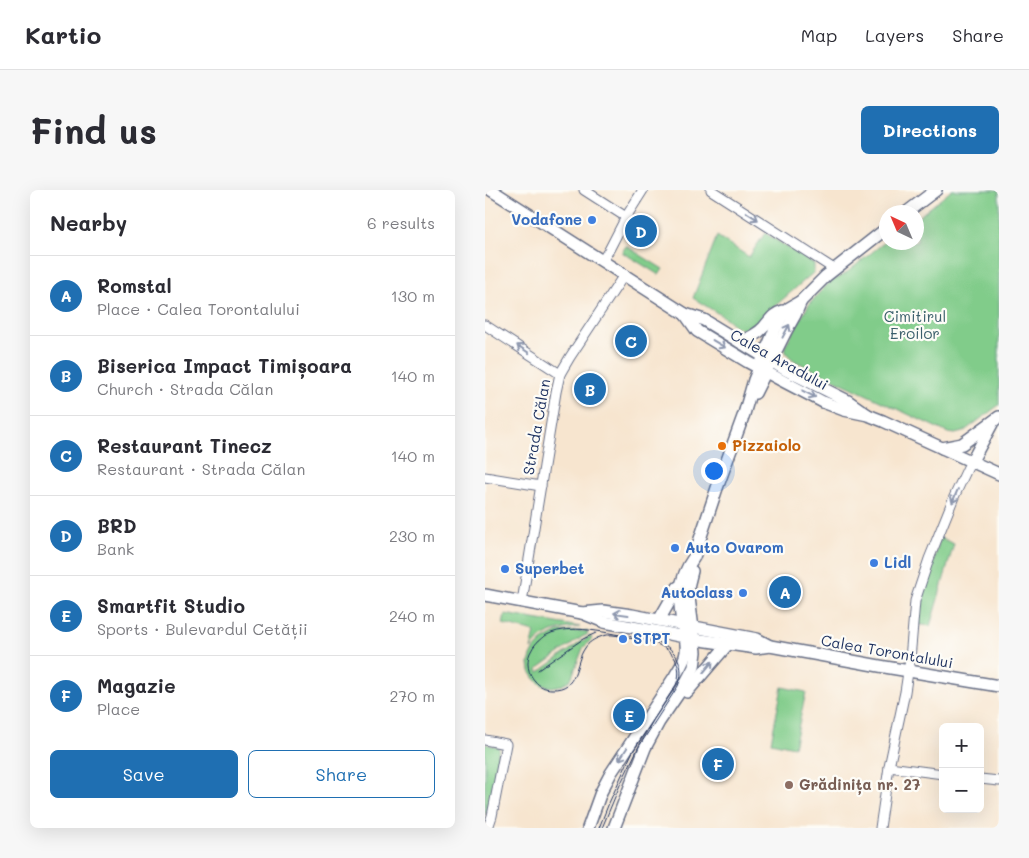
<!DOCTYPE html>
<html lang="en">
<head>
<meta charset="utf-8">
<style>
	body { margin:0; font-family:Mali,sans-serif; background:#f7f7f7; color:#2b2b33 }
	.controls { position:absolute; right:15px; bottom:15px; display:grid; overflow:hidden; border-radius:8px; box-shadow:0 5px 20px #0002 }
	.controls button { width:45px; height:45px; display:grid; place-items:center; padding:0; border:0; border-bottom:1px solid #e1e1e2; background:#fff; color:#2b2b33; font:25px sans-serif }
	.compass { position:absolute; left:394px; top:15px; width:45px; height:45px; border-radius:50%; background:#fff; box-shadow:0 5px 20px #0002; rotate:316deg }
	.you { position:absolute; left:228px; top:280px; width:18px; height:18px; margin:-12px; border:4px solid #fff; border-radius:50%; background:#1a73e8; box-shadow:0 0 0 8px #1a73e833 }
	.badge { display:grid; place-items:center; width:32px; height:32px; border-radius:50%; background:#1f6fb2; color:#fff; font-size:16px; font-weight:700 }
	.pin { position:absolute; translate:-50% -50%; border:2px solid #fff; box-shadow:0 1px 5px #0006 }
	.list { margin:0; padding:0; list-style:none }
	h2 { display:flex; justify-content:space-between; align-items:center; height:65px; margin:0; padding:0 20px; font-size:21px }
	h2 small { font-size:16px; font-weight:400; color:#7c7c81 }
	.list li { display:grid; grid-template-columns:32px 1fr auto; gap:15px; align-items:center; box-sizing:border-box; height:80px; padding:0 20px; border-top:1px solid #e1e1e2 }
	.list b { display:block; font-size:19px; white-space:nowrap }
	.list p { margin:0; font-size:16px; white-space:nowrap; color:#7c7c81 }
	.list em { font-size:16px; font-style:normal; color:#7c7c81 }
	.actions { display:flex; gap:10px; padding:15px 20px }
	.actions a { flex:1; padding:11px 0; border:1px solid #1f6fb2; border-radius:8px; text-align:center; font-size:18px; color:#1f6fb2 }
	.actions .main { background:#1f6fb2; color:#fff }
	.map { position:relative; flex:none; width:514px; height:638px; overflow:hidden; border-radius:8px }
	header { display:flex; align-items:center; gap:30px; box-sizing:border-box; height:70px; padding:0 25px; background:#fff; border-bottom:1px solid #e1e1e2 }
	header strong { font-size:24px }
	nav { display:flex; gap:28px; margin-inline-start:auto; font-size:18px }
	.intro { display:flex; align-items:center; justify-content:space-between; box-sizing:border-box; height:120px; padding:0 30px }
	h1 { margin:0; font-size:35px }
	.button { padding:12px 22px; border-radius:8px; background:#1f6fb2; color:#fff; font-size:18px; font-weight:700 }
	main { display:flex; gap:30px; padding:0 30px }
	aside { flex:1; background:#fff; border-radius:8px; box-shadow:0 5px 20px #0002 }
	.map>svg:first-child { display:block }
	.green { fill:#81cc8a; stroke:#4e7e74 }
	.lines { fill:none; stroke-linecap:round; stroke-linejoin:round }
	.minor-casing { stroke:#686f86; stroke-width:11 }
	.major-casing { stroke:#686f86; stroke-width:14 }
	.minor { stroke:#fff; stroke-width:9 }
	.major { stroke:#fff; stroke-width:11 }
	.tram { stroke:#1b2f5e; stroke-width:1 }
	.oneway { stroke:#8d97ae }
	.shop-dot { fill:#3f7fe0; stroke:#fdfcf7; stroke-width:2 }
	.food-dot { fill:#e8710a; stroke:#fdfcf7; stroke-width:2 }
	.education-dot { fill:#8d6e63; stroke:#fdfcf7; stroke-width:2 }
	.labels { text-anchor:middle; stroke-width:4.5; stroke-linejoin:round; paint-order:stroke }
	.shop-label { font-size:15px; font-weight:bold; fill:#366cbe; stroke:#fdfcf7; text-anchor:start }
	.park-label { font-size:15px; fill:#3a5e6b; stroke:#fdfcf7 }
	.street-label { font-size:15px; fill:#1b2f5e; stroke:#fdfcf7 }
	.food-label { font-size:15px; font-weight:bold; fill:#c56008; stroke:#fdfcf7; text-anchor:start }
	.education-label { font-size:15px; font-weight:bold; fill:#785e54; stroke:#fdfcf7; text-anchor:start }
</style>
</head>
<body>
<header>
<strong>Kartio</strong>
<nav><a>Map</a><a>Layers</a><a>Share</a></nav>
</header>
<div class="intro"><h1>Find us</h1><a class="button">Directions</a></div>
<main>
<aside>
<h2>Nearby<small>6 results</small></h2>
<ul class="list">
<li><span class="badge">A</span><div><b>Romstal</b><p>Place · Calea Torontalului</p></div><em>130 m</em></li>
<li><span class="badge">B</span><div><b>Biserica Impact Timișoara</b><p>Church · Strada Călan</p></div><em>140 m</em></li>
<li><span class="badge">C</span><div><b>Restaurant Tinecz</b><p>Restaurant · Strada Călan</p></div><em>140 m</em></li>
<li><span class="badge">D</span><div><b>BRD</b><p>Bank</p></div><em>230 m</em></li>
<li><span class="badge">E</span><div><b>Smartfit Studio</b><p>Sports · Bulevardul Cetății</p></div><em>240 m</em></li>
<li><span class="badge">F</span><div><b>Magazie</b><p>Place</p></div><em>270 m</em></li>
</ul>
<div class="actions"><a class="main">Save</a><a>Share</a></div>
</aside>
<div class="map">
<svg width="514" height="638" viewBox="0 0 514 638">
	<rect width="100%" height="100%" fill="#fdfcf7"/>
	<filter id="ink" filterUnits="userSpaceOnUse"><feTurbulence type="fractalNoise" baseFrequency=".02" numOctaves="2"/><feDisplacementMap in="SourceGraphic" scale="10" xChannelSelector="R" yChannelSelector="G"/><feConvolveMatrix kernelMatrix="1 2 1 2 8 2 1 2 1" color-interpolation-filters="sRGB"/></filter>
	<filter id="wash" filterUnits="userSpaceOnUse"><feTurbulence type="fractalNoise" baseFrequency=".0096" numOctaves="4" result="noise"/><feDisplacementMap in="SourceGraphic" scale="20" xChannelSelector="R" yChannelSelector="G"/><feGaussianBlur stdDeviation="1.12" result="paint"/><feColorMatrix in="noise" values="0 0 0 0 0 0 0 0 0 0 0 0 0 0 0 0 0 1.4 0 .05"/><feComposite in="paint" operator="in"/></filter>
	<g filter="url(#wash)">
		<rect width="100%" height="100%" fill="#f7e5cf"/>
		<!-- green -->
		<g class="green">
			<path d="M467,0h47v215l-36,27 -8,2 -7,-1 -153,-72c-7,-6 -11,-7 -9,-17l22,-38 10,-12 12,-12 15,-8 41,-33 1,1h30v-24z"/>
			<path d="M280,43l49,31v8l-40,35 -10,12 -12,10 -8,1 -9,-4 -8,-7 -34,-21 24,-62 32,21z"/>
			<path d="M141,56l37,23 -4,6 -37,-23z"/>
			<path d="M455,348l14,6 -24,82 -14,-2z"/>
			<path d="M20,424l75,13c-21,2 -36,4 -49,22l4,-17 -32,-8z"/>
			<path d="M102,441l1,3 -6,3 -45,32 2,3 46,-33 5,-3 2,3 -9,9 -12,31 -8,6 -11,2 -10,-2 -7,-6 -5,-8 -1,-8 2,-7 4,-8 7,-7 16,-9z"/>
			<path d="M297,497l24,5 -12,55 -23,-5z"/>
			<path d="M0,554l14,3 -8,54 -6,14z"/>
		</g>
	</g>
	<g filter="url(#ink)">
		<g class="lines">
			<!-- minor casing -->
			<g class="minor-casing">
				<g id="minor">
					<path d="M99,0l42,27"/>
					<path d="M226,0l123,79"/>
					<path d="M117,71l7,-11 17,-33 17,-27"/>
					<path d="M0,135l75,49"/>
					<path d="M0,287l56,9"/>
					<path d="M37,412l34,-210 4,-18 10,-17 54,-82"/>
					<path d="M0,550l21,4 -14,72 -4,12"/>
					<path d="M404,577l54,7"/>
					<path d="M495,589l19,2"/>
					<path d="M395,638l9,-61 16,-75 5,-33 5,-58 14,-42 25,-62 14,-30 4,-6"/>
				</g>
			</g>
			<!-- major casing -->
			<g class="major-casing">
				<g id="major">
					<path d="M6,0l194,124 19,6 82,50 62,31 20,14"/>
					<path d="M422,22l29,-22"/>
					<path d="M200,124l12,17 51,31 33,18 42,22 21,8 24,5 15,6 116,53"/>
					<path d="M255,152c9,-4 18,-8 24,-15 7,-8 9,-13 19,-16"/>
					<path d="M270,203l31,-62 9,-16 6,-14"/>
					<path d="M457,258l20,-4 37,-27"/>
					<path d="M487,271l20,-37"/>
					<path d="M0,405l97,18 22,9 56,10 34,7 62,9 14,-2"/>
					<path d="M97,423l21,-2 29,4 125,24 13,7 115,21 114,19"/>
					<path d="M174,430l19,-33"/>
					<path d="M202,502l41,-48"/>
					<path d="M103,638l13,-36 10,-19 64,-97c4,-7 10,-15 11,-24 1,-8 -1,-16 -3,-24 -5,-27 -6,-47 11,-71l23,-69 27,-74 10,-34 21,-51 6,-11 8,-10 12,-7 25,-25 61,-48"/>
					<path d="M129,638l31,-80 14,-26 26,-38 9,-17 2,-15 -8,-62 1,-7 3,-12"/>
				</g>
			</g>
			<!-- minor -->
			<use href="#minor" class="minor"/>
			<!-- major -->
			<use href="#major" class="major"/>
			<!-- tram -->
			<g class="tram">
				<path d="M53,480l45,-31 13,-6"/>
				<path d="M114,638l10,-25 23,-50 44,-68c7,-16 0,-33 -17,-40 -8,-4 -17,-4 -26,-6 -11,-2 -23,-7 -33,-2 -6,2 -12,6 -15,11 -11,15 -6,42 -33,41 -7,0 -13,-3 -17,-8 -7,-7 -9,-19 -5,-28 15,-34 62,-23 90,-18 13,2 25,4 38,7 19,7 28,25 20,44l-40,62 -18,37 -18,43"/>
			</g>
		</g>
		<!-- one-way arrows -->
		<defs><path id="oneway-shaft" d="M-6 0H5M1.5-3L5.5 0L1.5 3" fill="none" stroke-width="1.6" stroke-linecap="round" stroke-linejoin="round" transform="scale(1.25)"/></defs>
		<g class="oneway">
			<use href="#oneway-shaft" transform="translate(267 26) rotate(33)"/>
			<use href="#oneway-shaft" transform="translate(301 141) rotate(-62)"/>
			<use href="#oneway-shaft" transform="translate(234 154) rotate(31)"/>
			<use href="#oneway-shaft" transform="translate(38 159) rotate(-146)"/>
			<use href="#oneway-shaft" transform="translate(324 204) rotate(27)"/>
			<use href="#oneway-shaft" transform="translate(470 306) rotate(113)"/>
			<use href="#oneway-shaft" transform="translate(136 424) rotate(-172)"/>
			<use href="#oneway-shaft" transform="translate(223 477) rotate(-50)"/>
			<use href="#oneway-shaft" transform="translate(138 564) rotate(123)"/>
		</g>
	</g>
	<!-- markers -->
	<g class="shop-dot">
		<circle cx="107" cy="30" r="5"/>
		<circle cx="190" cy="358" r="5"/>
		<circle cx="389" cy="373" r="5"/>
		<circle cx="20" cy="379" r="5"/>
		<circle cx="258" cy="403" r="5"/>
		<circle cx="138" cy="449" r="5"/>
	</g>
	<circle class="food-dot" cx="237" cy="256" r="5"/>
	<circle class="education-dot" cx="304" cy="595" r="5"/>
	<g class="labels">
		<!-- shop labels -->
		<g class="shop-label">
			<text x="97" y="35" text-anchor="end">Vodafone</text>
			<text x="200" y="363">Auto Ovarom</text>
			<text x="399" y="378">Lidl</text>
			<text x="30" y="384">Superbet</text>
			<text x="248" y="408" text-anchor="end">Autoclass</text>
			<text x="148" y="454">STPT</text>
		</g>
		<!-- park labels -->
		<g class="park-label">
			<text x="430" y="132">Cimitirul<tspan x="430" dy="17">Eroilor</tspan></text>
		</g>
		<!-- street labels -->
		<g class="street-label">
			<text transform="translate(294 170) rotate(29)" y="5">Calea Aradului</text>
			<text transform="translate(52 237) rotate(-80)" y="5">Strada Călan</text>
			<text transform="translate(402 462) rotate(10)" y="5">Calea Torontalului</text>
		</g>
		<!-- food labels -->
		<g class="food-label">
			<text x="247" y="261">Pizzaiolo</text>
		</g>
		<!-- education labels -->
		<g class="education-label">
			<text x="314" y="600">Grădinița nr. 27</text>
		</g>
	</g>
</svg>
<div class="controls">
<button>+</button>
<button>−</button>
</div>
<svg class="compass" viewBox="-18 -18 36 36"><path d="M0-13l5 13h-10z" fill="#e53935"/><path d="M0 13l5-13h-10z" fill="#7c7c81"/></svg>
<div class="you"></div>
<div class="pin badge" style="left:300px;top:402px">A</div>
<div class="pin badge" style="left:105px;top:199px">B</div>
<div class="pin badge" style="left:146px;top:151px">C</div>
<div class="pin badge" style="left:156px;top:41px">D</div>
<div class="pin badge" style="left:144px;top:525px">E</div>
<div class="pin badge" style="left:233px;top:574px">F</div>
</div>
</main>
</body>
</html>
